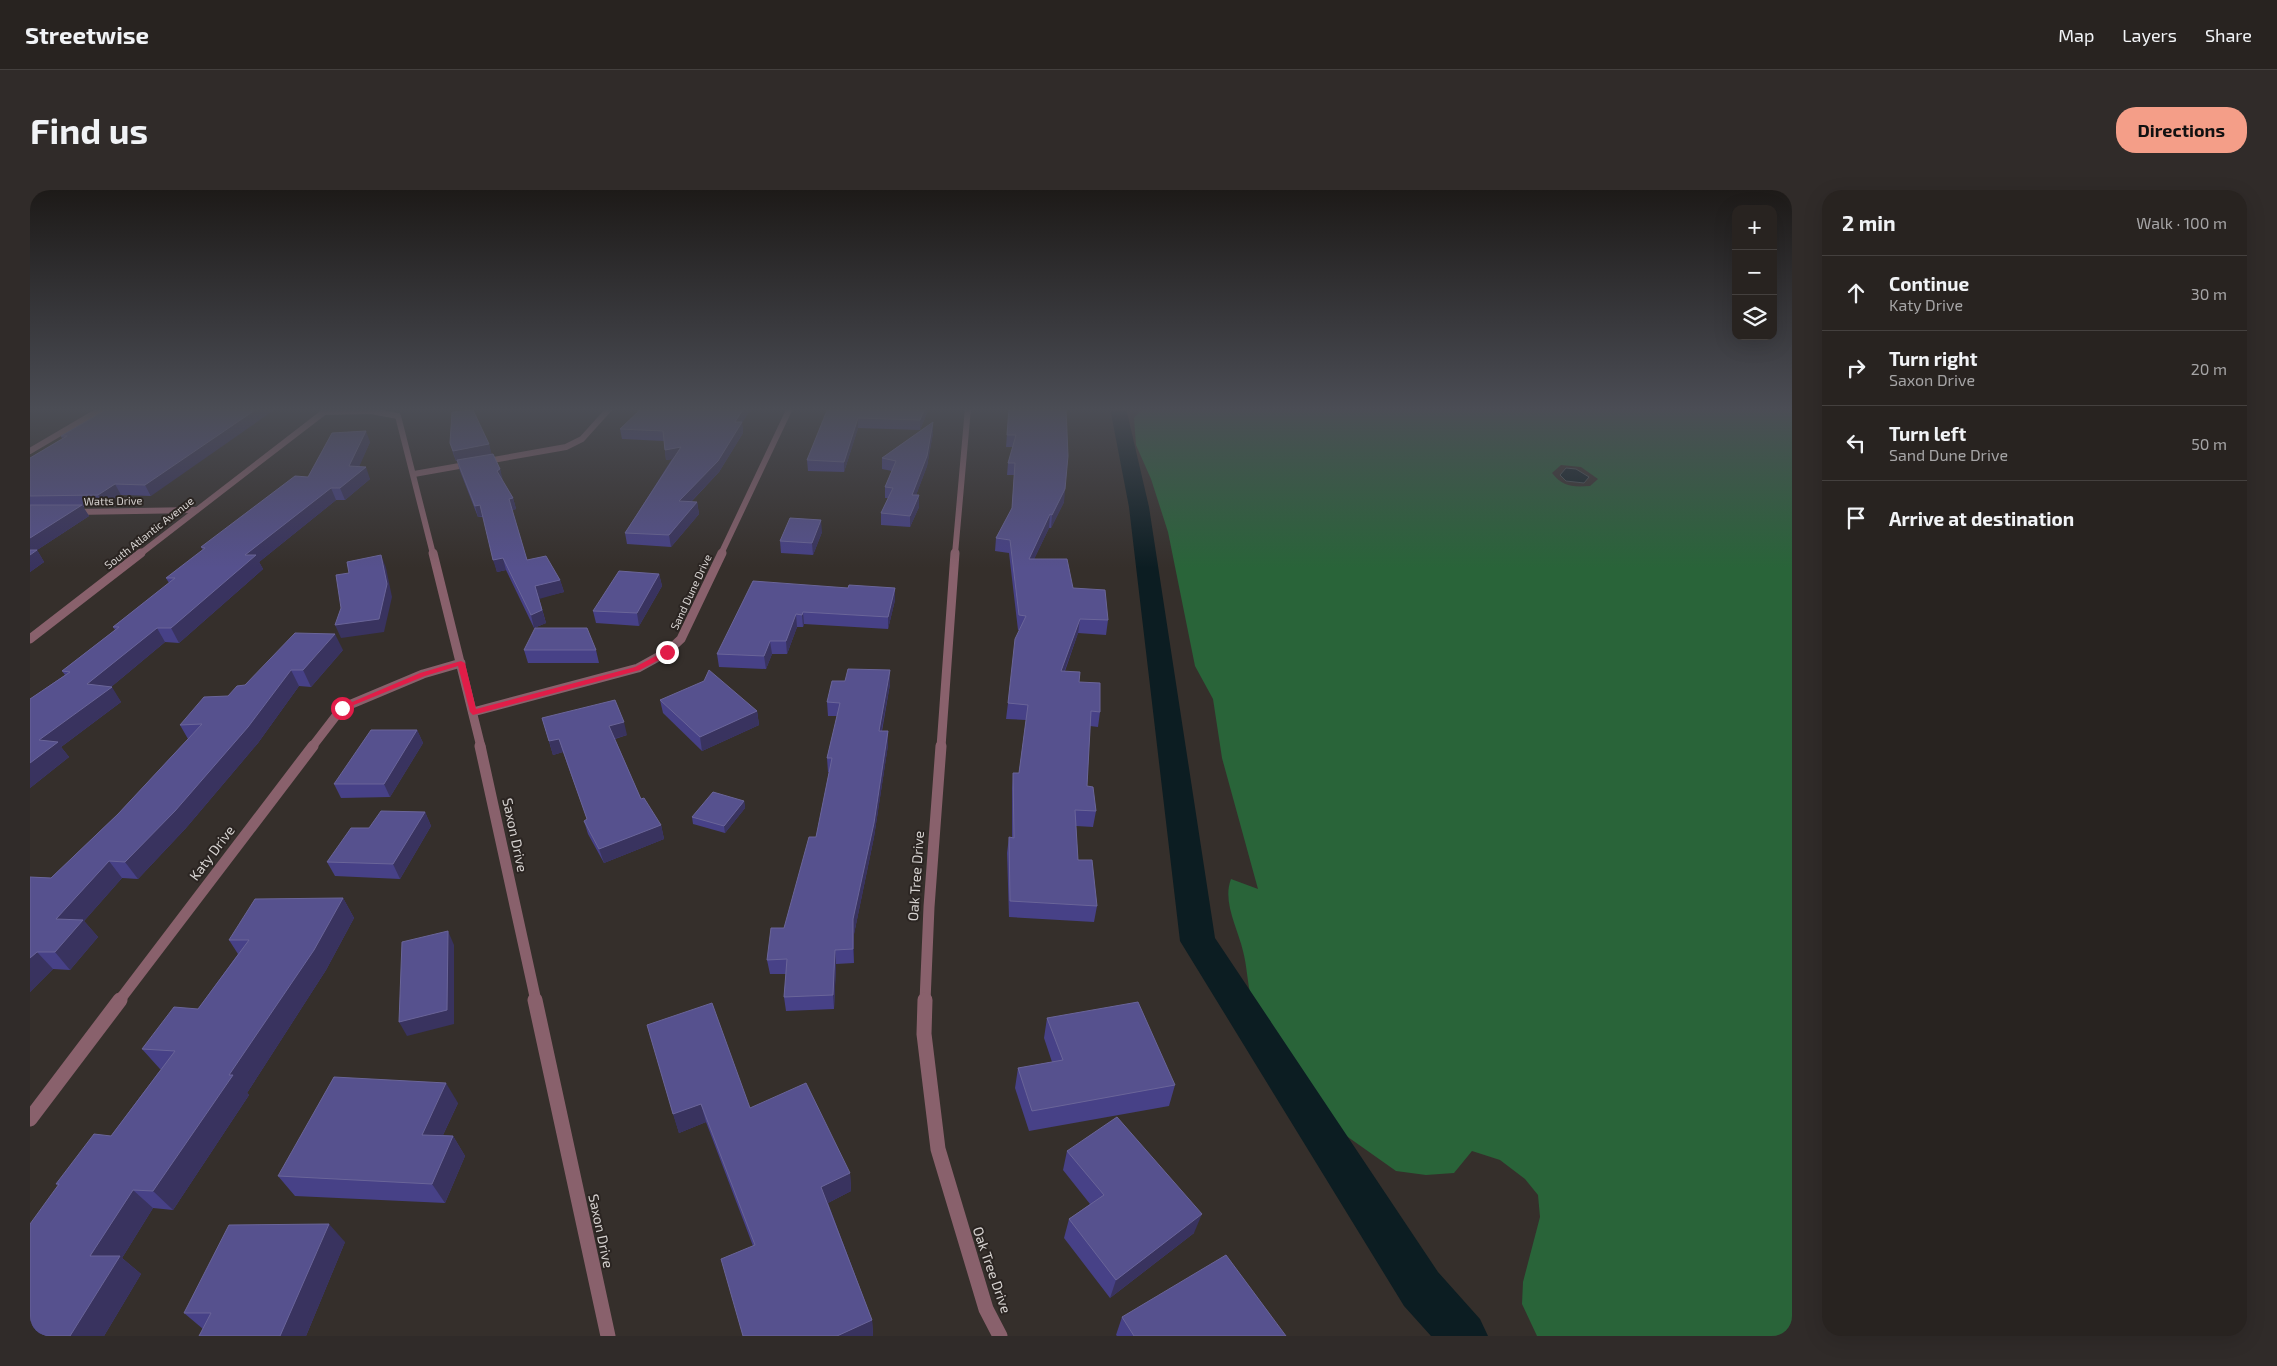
<!DOCTYPE html>
<html lang="en">
<head>
<meta charset="utf-8">
<style>
	body { margin:0; font-family:"Exo 2",sans-serif; background:#302b29; color:#f1f3f6 }
	.controls { position:absolute; right:15px; top:15px; display:grid; overflow:hidden; border-radius:10px; box-shadow:0 5px 20px #0002 }
	.controls button { width:45px; height:45px; display:grid; place-items:center; padding:0; border:0; border-bottom:1px solid #44403e; background:#282320; color:#f1f3f6; font:25px sans-serif }
	.stop { position:absolute; width:15px; height:15px; margin:-11px; border:4px solid #e11d48; border-radius:50%; background:#fff }
	.stop.end { background:#e11d48; border-color:#fff; box-shadow:0 1px 5px #0008 }
	.list { margin:0; padding:0; list-style:none }
	h2 { display:flex; justify-content:space-between; align-items:center; height:65px; margin:0; padding:0 20px; font-size:21px }
	h2 small { font-size:16px; font-weight:400; color:#a5a4a5 }
	.list li { display:grid; grid-template-columns:32px 1fr auto; gap:15px; align-items:center; box-sizing:border-box; height:75px; padding:0 20px; border-top:1px solid #44403e }
	.list b { display:block; font-size:19px; white-space:nowrap }
	.list p { margin:0; font-size:16px; white-space:nowrap; color:#a5a4a5 }
	.list em { font-size:16px; font-style:normal; color:#a5a4a5 }
	.icon { flex:none; width:28px; height:28px; fill:none; stroke:currentColor; stroke-width:2; stroke-linecap:round; stroke-linejoin:round }
	.map { position:relative; flex:none; width:1762px; height:1146px; overflow:hidden; border-radius:20px }
	header { display:flex; align-items:center; gap:30px; box-sizing:border-box; height:70px; padding:0 25px; background:#282320; border-bottom:1px solid #44403e }
	header strong { font-size:24px }
	nav { display:flex; gap:28px; margin-inline-start:auto; font-size:18px }
	.intro { display:flex; align-items:center; justify-content:space-between; box-sizing:border-box; height:120px; padding:0 30px }
	h1 { margin:0; font-size:35px }
	.button { padding:12px 22px; border-radius:20px; background:#f49e88; color:#111; font-size:18px; font-weight:700 }
	main { display:flex; gap:30px; padding:0 30px }
	aside { flex:1; background:#282320; border-radius:20px; box-shadow:0 5px 20px #0002 }
	.map>svg:first-child { display:block }
	.green { fill:#296439; fill-rule:evenodd }
	.water { fill:#0c1d22; stroke:#495356 }
	.lines { fill:none; stroke-linecap:round; stroke-linejoin:round }
	.canal { fill:#0c1d22; fill-rule:evenodd }
	.minor-far3 { stroke:#89616c; stroke-width:6 }
	.minor-far2 { stroke:#89616c; stroke-width:9 }
	.minor-far1 { stroke:#89616c; stroke-width:11 }
	.minor { stroke:#89616c; stroke-width:15 }
	.tertiary-far3 { stroke:#89616c; stroke-width:6 }
	.tertiary-far2 { stroke:#89616c; stroke-width:9 }
	.tertiary-far1 { stroke:#89616c; stroke-width:11 }
	.tertiary { stroke:#89616c; stroke-width:15 }
	.wall { fill:#474187 }
	.shaded-wall { fill:#39335f }
	.building { fill:#56518e; stroke:#6a6599 }
	.route { fill:#e11d48 }
	.labels { text-anchor:middle; stroke-width:4; stroke-linejoin:round; paint-order:stroke }
	.far-street-label { font-size:11px; fill:#d6d2d0; stroke:#2b2522 }
	.street-label { font-size:14px; fill:#d6d2d0; stroke:#2b2522 }
</style>
</head>
<body>
<header>
<strong>Streetwise</strong>
<nav><a>Map</a><a>Layers</a><a>Share</a></nav>
</header>
<div class="intro"><h1>Find us</h1><a class="button">Directions</a></div>
<main>
<div class="map">
<svg width="1762" height="1146" viewBox="0 0 1762 1146">
	<rect width="100%" height="100%" fill="#352f2b"/>
	<!-- green -->
	<path class="green" d="M1113,218h649v928h-255l-15,-32 1,-22 17,-65 -2,-22 -13,-16 -25,-19 -28,-9 -18,22 -28,2 -30,-4 -58,-41 -87,-133c-4,-16 -4,-31 -8,-46 -5,-22 -21,-49 -12,-72l27,10 -36,-131 -9,-59 -18,-33 -27,-134 -17,-53 -15,-34 -2,-27zM1531,275l20,2 17,12 -8,7c-18,1 -27,1 -38,-13z"/>
	<!-- water -->
	<path class="water" d="M1536,278l10,1 13,8 -5,6 -18,-2 -6,-6z"/>
	<g class="lines">
		<!-- canal -->
		<path class="canal" d="M1080,218h16l23,99 66,431 223,334 42,47 8,17h-57l-27,-30 -224,-365 -51,-434z"/>
		<!-- minor-far3 -->
		<g class="minor-far3">
			<path d="M0,261l73,-43"/>
			<path d="M384,284l152,-27 16,-8 28,-31"/>
			<path d="M44,322l122,-2"/>
			<path d="M691,364l69,-146"/>
			<path d="M925,364l13,-146"/>
		</g>
		<!-- minor-far2 -->
		<g class="minor-far2">
			<path d="M443,522l165,-44 29,-16 14,-13 41,-86"/>
			<path d="M282,557l30,-39 81,-34 38,-11"/>
			<path d="M911,557l14,-194"/>
		</g>
		<!-- minor-far1 -->
		<g class="minor-far1">
			<path d="M89,811l194,-255"/>
			<path d="M895,811l4,-94 12,-161"/>
		</g>
		<!-- minor -->
		<g class="minor">
			<path d="M895,810l-1,34 14,115 48,160 14,27"/>
			<path d="M0,929l90,-119"/>
		</g>
		<!-- tertiary-far3 -->
		<g class="tertiary-far3">
			<path d="M294,222l47,-1 27,5 35,138"/>
			<path d="M110,364l188,-145"/>
		</g>
		<!-- tertiary-far2 -->
		<g class="tertiary-far2">
			<path d="M403,363l48,194"/>
			<path d="M0,449l111,-86"/>
		</g>
		<!-- tertiary-far1 -->
		<path class="tertiary-far1" d="M450,556l56,255"/>
		<!-- tertiary -->
		<path class="tertiary" d="M505,810l73,336"/>
	</g>
	<!-- wall -->
	<g class="wall">
		<path d="M79,218l42,88 -30,-1 -16,11 -22,1 6,9 -52,34 7,12 -14,10v-114l32,-19 -1,-3z"/>
		<path d="M798,218h101l-9,22 -62,-2 -14,44 -36,-1 -1,-11z"/>
		<path d="M979,218h57l-2,94 -13,26h-2l-15,31 39,29 35,32 -2,15 -28,-2 -13,38 14,11 21,30 -2,15 -8,-1 -3,60 9,25 -3,16 -17,-1 2,34 19,46 -3,16 -85,-5 -2,-64 2,-16 3,1v-50l1,-15h6l7,-53 -20,-1 2,-16 12,-73h-2l-9,-77 -14,-2 1,-13 16,-30 2,-33h-7l1,-12 5,-16h-7z"/>
		<path d="M903,232v11l-6,33 -11,29 3,12 -9,20 -29,-2v-12l7,-15h-3v-11l7,-16 -10,-2v-11z"/>
		<path d="M712,233l1,10 -24,39 -28,30h6l2,12 -28,33 -44,-3 -2,-11 47,-74 -6,1 -2,-19 -42,-2 -2,-10z"/>
		<path d="M340,252l-11,24 11,13 -25,21h-9l-77,62 4,7 -84,74 -14,-1 -54,45 10,15 -60,45 8,10 -39,31v-89l35,-24 -3,-4 53,-41 -2,-3 56,-44 -3,-5 37,-28 -2,-3 107,-70z"/>
		<path d="M420,253l39,1 2,10 9,15 2,11 11,18 3,11 -4,1 15,50 33,20 4,12 -25,6 7,25 -12,5 -28,-58 -9,2 -14,-55h-5l-18,-46 -3,-10h-1l-3,-8z"/>
		<path d="M792,342l-9,23 -32,-2 -1,-12z"/>
		<path d="M629,384l3,12 -23,40 -43,-3 -3,-12z"/>
		<path d="M818,398h47v12l-7,29 -84,-5 -1,3h-6l-10,27h-15l-6,15 -47,-2 -2,-13z"/>
		<path d="M313,460l-32,37 -12,-1 -41,57 -72,85 -48,51 -16,-1 -38,43 14,16 -28,33 -17,-1 -23,23v-115l21,1 67,-64 70,-75 -8,-14 48,-29 17,-11z"/>
		<path d="M494,460h72l3,13h-71z"/>
		<path d="M815,491l45,3 -8,47h6v14l-14,92 -20,97v29l-18,1 -2,45 -48,2 -2,-14 2,-23h-16l-3,-14 17,-32 32,-91 13,-65h-1l-1,-14 10,-42h-9l-1,-14z"/>
		<path d="M630,510l97,11 2,14 -57,26 -39,-38z"/>
		<path d="M512,528l85,17 -12,4 26,60 20,26 3,14 -60,24 -16,-29 -4,-13 3,-2 -24,-67 -10,3z"/>
		<path d="M387,540l6,13 -33,54 -49,1 -7,-14z"/>
		<path d="M714,611l1,7 -20,25 -32,-9 -1,-7z"/>
		<path d="M395,622l6,14 -31,53 -65,-3 -8,-14 42,-34z"/>
		<path d="M313,708l11,20 -28,52 -79,123 2,2 -76,115 -20,-2 -31,50 19,16 -37,62h-74l28,-151 -2,-1 55,-48 50,-67h-1l-18,-20 56,-40 40,-55 -9,-14z"/>
		<path d="M1017,828l128,67 -6,21 -140,25 -14,-43 3,-20 34,-6 -8,-24z"/>
		<path d="M617,835l103,83 100,65 1,18 -23,12 44,117 1,16h-130l10,-90 -47,-124 -27,11z"/>
		<path d="M428,913l-15,32 10,1 12,20 -20,47 -150,-7 -17,-20z"/>
		<path d="M1037,961l127,82 -84,65 -46,-60 5,-19 21,-15 -27,-34z"/>
		<path d="M315,1052l-39,94h-107l4,-7 -19,-16z"/>
		<path d="M1092,1127l164,19h-169l-1,-1z"/>
	</g>
	<!-- shaded-wall -->
	<g class="shaded-wall">
		<path d="M228,218h19l-126,88 -6,-11z"/>
		<path d="M714,218h8l-10,15 1,10 -24,39 -38,40 -2,-11z"/>
		<path d="M895,218h4l-9,22v-10z"/>
		<path d="M828,228v10l-14,44v-10z"/>
		<path d="M903,232v11l-6,33 -15,40v-11z"/>
		<path d="M336,241l4,11 -15,34 11,-9 4,12 -25,21 -5,-12 9,-22z"/>
		<path d="M459,254l3,11 -36,6 -3,-10z"/>
		<path d="M651,257l1,10 -16,3 -1,-10z"/>
		<path d="M470,279l3,11 -3,2 -3,-11z"/>
		<path d="M85,294l6,11 -16,11 -7,-11z"/>
		<path d="M301,298l5,12 -77,62 4,7 -84,74 -8,-15 74,-73z"/>
		<path d="M1035,299l-1,13 -13,26 1,-13z"/>
		<path d="M889,305v12l-9,20v-11z"/>
		<path d="M483,308l3,11 -4,1 -3,-11z"/>
		<path d="M667,312l2,12 -28,33 -2,-12z"/>
		<path d="M52,315l7,11 -52,34 7,12 -14,10v-34z"/>
		<path d="M450,315l3,11 -5,1 -3,-11z"/>
		<path d="M1020,324l-1,14 -21,44 1,-13z"/>
		<path d="M791,330l1,12 -9,23 -1,-12z"/>
		<path d="M351,365l5,13 6,29 -8,35 -43,6 -6,-13z"/>
		<path d="M473,368l3,12 -9,2 -4,-12z"/>
		<path d="M629,384l3,12 -23,40 -2,-13z"/>
		<path d="M530,390l4,12 -25,7 -4,-13z"/>
		<path d="M865,398v12l-7,29v-12z"/>
		<path d="M512,420l4,13 -12,5 -3,-13z"/>
		<path d="M773,422l1,12 -1,3 -1,-12z"/>
		<path d="M766,424l1,13 -10,27 -1,-13z"/>
		<path d="M1050,429l-2,14 -19,53 2,-15z"/>
		<path d="M127,438l8,14 -60,50 7,-5 9,15 -60,45 8,10 -39,31v-25l9,-23 48,-56z"/>
		<path d="M305,444l8,16 -32,37 -8,-17z"/>
		<path d="M740,451l2,13 -6,15 -2,-13z"/>
		<path d="M261,480l8,16 -41,57 -72,85 -48,51 -13,-17z"/>
		<path d="M860,480v14l-11,60v-13z"/>
		<path d="M727,521l2,14 -57,26 -2,-14z"/>
		<path d="M594,532l3,13 -14,4 -4,-13z"/>
		<path d="M387,540l6,13 -33,54 -6,-13z"/>
		<path d="M858,541v14l-14,92 -20,97v29l-1,-14v-30z"/>
		<path d="M529,549l4,13 -10,3 -4,-14z"/>
		<path d="M714,611l1,7 -20,25 -1,-7z"/>
		<path d="M395,622l6,14 -31,53 -7,-15z"/>
		<path d="M631,635l3,14 -60,24 -5,-14z"/>
		<path d="M79,671l13,17 -38,43 14,16 -28,33 -15,-18 1,-33z"/>
		<path d="M313,708l11,20 -28,52 -79,123 2,2 -76,115 -20,-19 76,-116z"/>
		<path d="M418,741l6,14v79l-47,12 -8,-14z"/>
		<path d="M805,760l1,14 -2,45 -1,-14z"/>
		<path d="M7,762l16,17 -23,23v-34z"/>
		<path d="M416,893l12,20 -24,51 -12,-19z"/>
		<path d="M671,914l5,18 -27,11 -6,-19z"/>
		<path d="M423,946l12,20 -20,47 -13,-19z"/>
		<path d="M820,983l1,18 -27,14 -3,-18z"/>
		<path d="M103,1000l20,18 -31,50 19,16 -37,62h-34l20,-80z"/>
		<path d="M1172,1024l-8,19 -84,65 6,-18z"/>
		<path d="M299,1034l16,18 -39,94h-26z"/>
		<path d="M842,1130l1,16h-36z"/>
	</g>
	<!-- building -->
	<g class="building">
		<path d="M79,218h149l-113,77 -30,-1 -17,11 -68,1v-38l37,-22h-6z"/>
		<path d="M612,218h102l-9,14h7l-24,39 -39,40 18,1 -28,33 -44,-2 56,-86 -16,3 -2,-19 -43,-2z"/>
		<path d="M798,218h97l-5,12 -62,-2 -14,44 -37,-2z"/>
		<path d="M979,218h57l2,48 -3,33 -13,26 -2,-1 -21,45h38l6,29 32,2 3,30 -28,-1 -19,52 19,1 -1,10 21,1v29l-9,-1 -4,75 6,1 3,24 -21,-1 3,50h14l5,46 -87,-5 -1,-64 5,1 -1,-65h6l9,-68 -20,-2 7,-64 11,-23 -7,-1 -9,-75 -14,-2 16,-30 3,-45h-7l8,-28h-9z"/>
		<path d="M443,220l16,34 -36,7 -3,-8 2,-31z"/>
		<path d="M903,232l-6,34 -15,39h7l-9,21 -29,-3 12,-25 -8,-1 11,-26 -14,-3z"/>
		<path d="M336,241l-17,35 17,1 -26,21h-9l-86,67h11l-85,73h-14l-70,56 25,3 -73,53 19,2 -28,21v-64l40,-27 -8,-1 57,-44h-6l62,-49h-9l39,-30 -4,-1 94,-71 13,1 24,-44z"/>
		<path d="M463,264l7,15 -3,2 16,27 -4,1 18,61 19,-4 14,24 -25,6 7,24 -11,5 -28,-57 -10,2 -13,-55 -5,1 -18,-46z"/>
		<path d="M0,315h52l-52,33z"/>
		<path d="M760,328l31,2 -9,23 -32,-2z"/>
		<path d="M0,360h7l-7,5z"/>
		<path d="M351,365l6,29 -8,35 -44,6 6,-17 -5,-33 13,-2 -2,-11z"/>
		<path d="M589,381l40,3 -22,39 -44,-2z"/>
		<path d="M723,391l95,7 1,-3 46,3 -7,29 -85,-5 -1,3 -6,-1 -10,27h-16l-6,15 -47,-2z"/>
		<path d="M505,438h52l9,22h-72z"/>
		<path d="M265,443l40,1 -32,36h-12l-43,57 -73,84 -50,51 -16,-1 -53,58 27,1 -28,32h-18l-7,6v-81l21,1 67,-64 84,-90 -22,1 24,-28 24,-1 9,-10 8,-1z"/>
		<path d="M818,479l42,1 -11,61h9l-14,92 -21,96v30l-18,1 -2,45 -49,2 3,-38 -20,1 4,-32h13l25,-91h7l16,-79h-5l13,-55 -13,-1 5,-21h13z"/>
		<path d="M679,480l48,41 -57,26 -40,-37 44,-19z"/>
		<path d="M585,510l9,22 -15,4 32,73 3,-1 17,27 -62,24 -15,-28 3,-2 -28,-80 -10,2 -7,-23z"/>
		<path d="M341,540h46l-33,54h-50z"/>
		<path d="M683,602l31,9 -20,25 -32,-9z"/>
		<path d="M351,621l44,1 -32,52 -66,-2 24,-34h18z"/>
		<path d="M313,708l-29,52 -85,125h4l-80,116 -20,-1 -43,66h30l-50,80h-40v-112l29,-40h-3l38,-50 17,2 64,-85 -33,-2 32,-42 24,2 51,-69h-20l26,-41z"/>
		<path d="M418,741l-1,79 -48,12 3,-80z"/>
		<path d="M1108,812l37,83 -143,26 -14,-43 45,-8 -16,-42z"/>
		<path d="M682,813l38,105 56,-25 44,90 -29,14 51,133 -35,16h-94l-22,-77 34,-14 -54,-141 -28,10 -26,-89z"/>
		<path d="M304,887l112,6 -24,52 31,1 -21,48 -154,-8z"/>
		<path d="M1087,927l85,97 -86,66 -47,-61 35,-24 -37,-44z"/>
		<path d="M299,1034l-49,112h-81l12,-23h-27l45,-88z"/>
		<path d="M1196,1065l60,81h-152l-12,-19z"/>
	</g>
	<!-- sky -->
	<linearGradient id="sky" x2="0" y2="1"><stop stop-color="#1d1a18"/><stop offset="0.58" stop-color="#4b4d55"/><stop offset="1" stop-color="#4b4d55" stop-opacity="0"/></linearGradient>
	<rect width="1762" height="378" fill="url(#sky)"/>
	<!-- route -->
	<path class="route" d="M637,460l4,2 -1,2 -30,16 -167,45 -3,-3 -12,-46 -33,10 -81,33 -6,-1 82,-35 41,-12 4,2 11,46 159,-42z"/>
	<g class="labels">
		<!-- far-street labels -->
		<g class="far-street-label">
			<text transform="translate(83 311) rotate(-1)" y="4">Watts Drive</text>
			<text transform="translate(119 343) rotate(-38)" y="4">South Atlantic Avenue</text>
			<text transform="translate(661 402) rotate(-65)" y="4">Sand Dune Drive</text>
		</g>
		<!-- street labels -->
		<g class="street-label">
			<text transform="translate(485 645) rotate(78)" y="5">Saxon Drive</text>
			<text transform="translate(182 663) rotate(-53)" y="5">Katy Drive</text>
			<text transform="translate(886 686) rotate(-86)" y="5">Oak Tree Drive</text>
			<text transform="translate(571 1041) rotate(78)" y="5">Saxon Drive</text>
			<text transform="translate(962 1080) rotate(71)" y="5">Oak Tree Drive</text>
		</g>
	</g>
</svg>
<div class="controls">
<button>+</button>
<button>−</button>
<button><svg class="icon" aria-label="layers" viewBox="0 0 24 24"><path d="M12 4l9 5-9 5-9-5zM3 14l9 5 9-5"/></svg></button>
</div>
<div class="stop" style="left:312px;top:518px"></div>
<div class="stop end" style="left:637px;top:462px"></div>
</div>
<aside>
<h2>2 min<small>Walk · 100 m</small></h2>
<ul class="list">
<li><svg class="icon" aria-label="ahead" viewBox="0 0 24 24"><path d="M12 20V5M6 11l6-6 6 6"/></svg><div><b>Continue</b><p>Katy Drive</p></div><em>30 m</em></li>
<li><svg class="icon" aria-label="right" viewBox="0 0 24 24"><path d="M7 20v-9h11M14 6l5 5-5 5"/></svg><div><b>Turn right</b><p>Saxon Drive</p></div><em>20 m</em></li>
<li><svg class="icon" aria-label="left" viewBox="0 0 24 24"><path d="M17 20v-9H6M10 6l-5 5 5 5"/></svg><div><b>Turn left</b><p>Sand Dune Drive</p></div><em>50 m</em></li>
<li><svg class="icon" aria-label="arrive" viewBox="0 0 24 24"><path d="M6 21V4h12l-3 4 3 4H6"/></svg><div><b>Arrive at destination</b></div></li>
</ul>
</aside>
</main>
</body>
</html>
